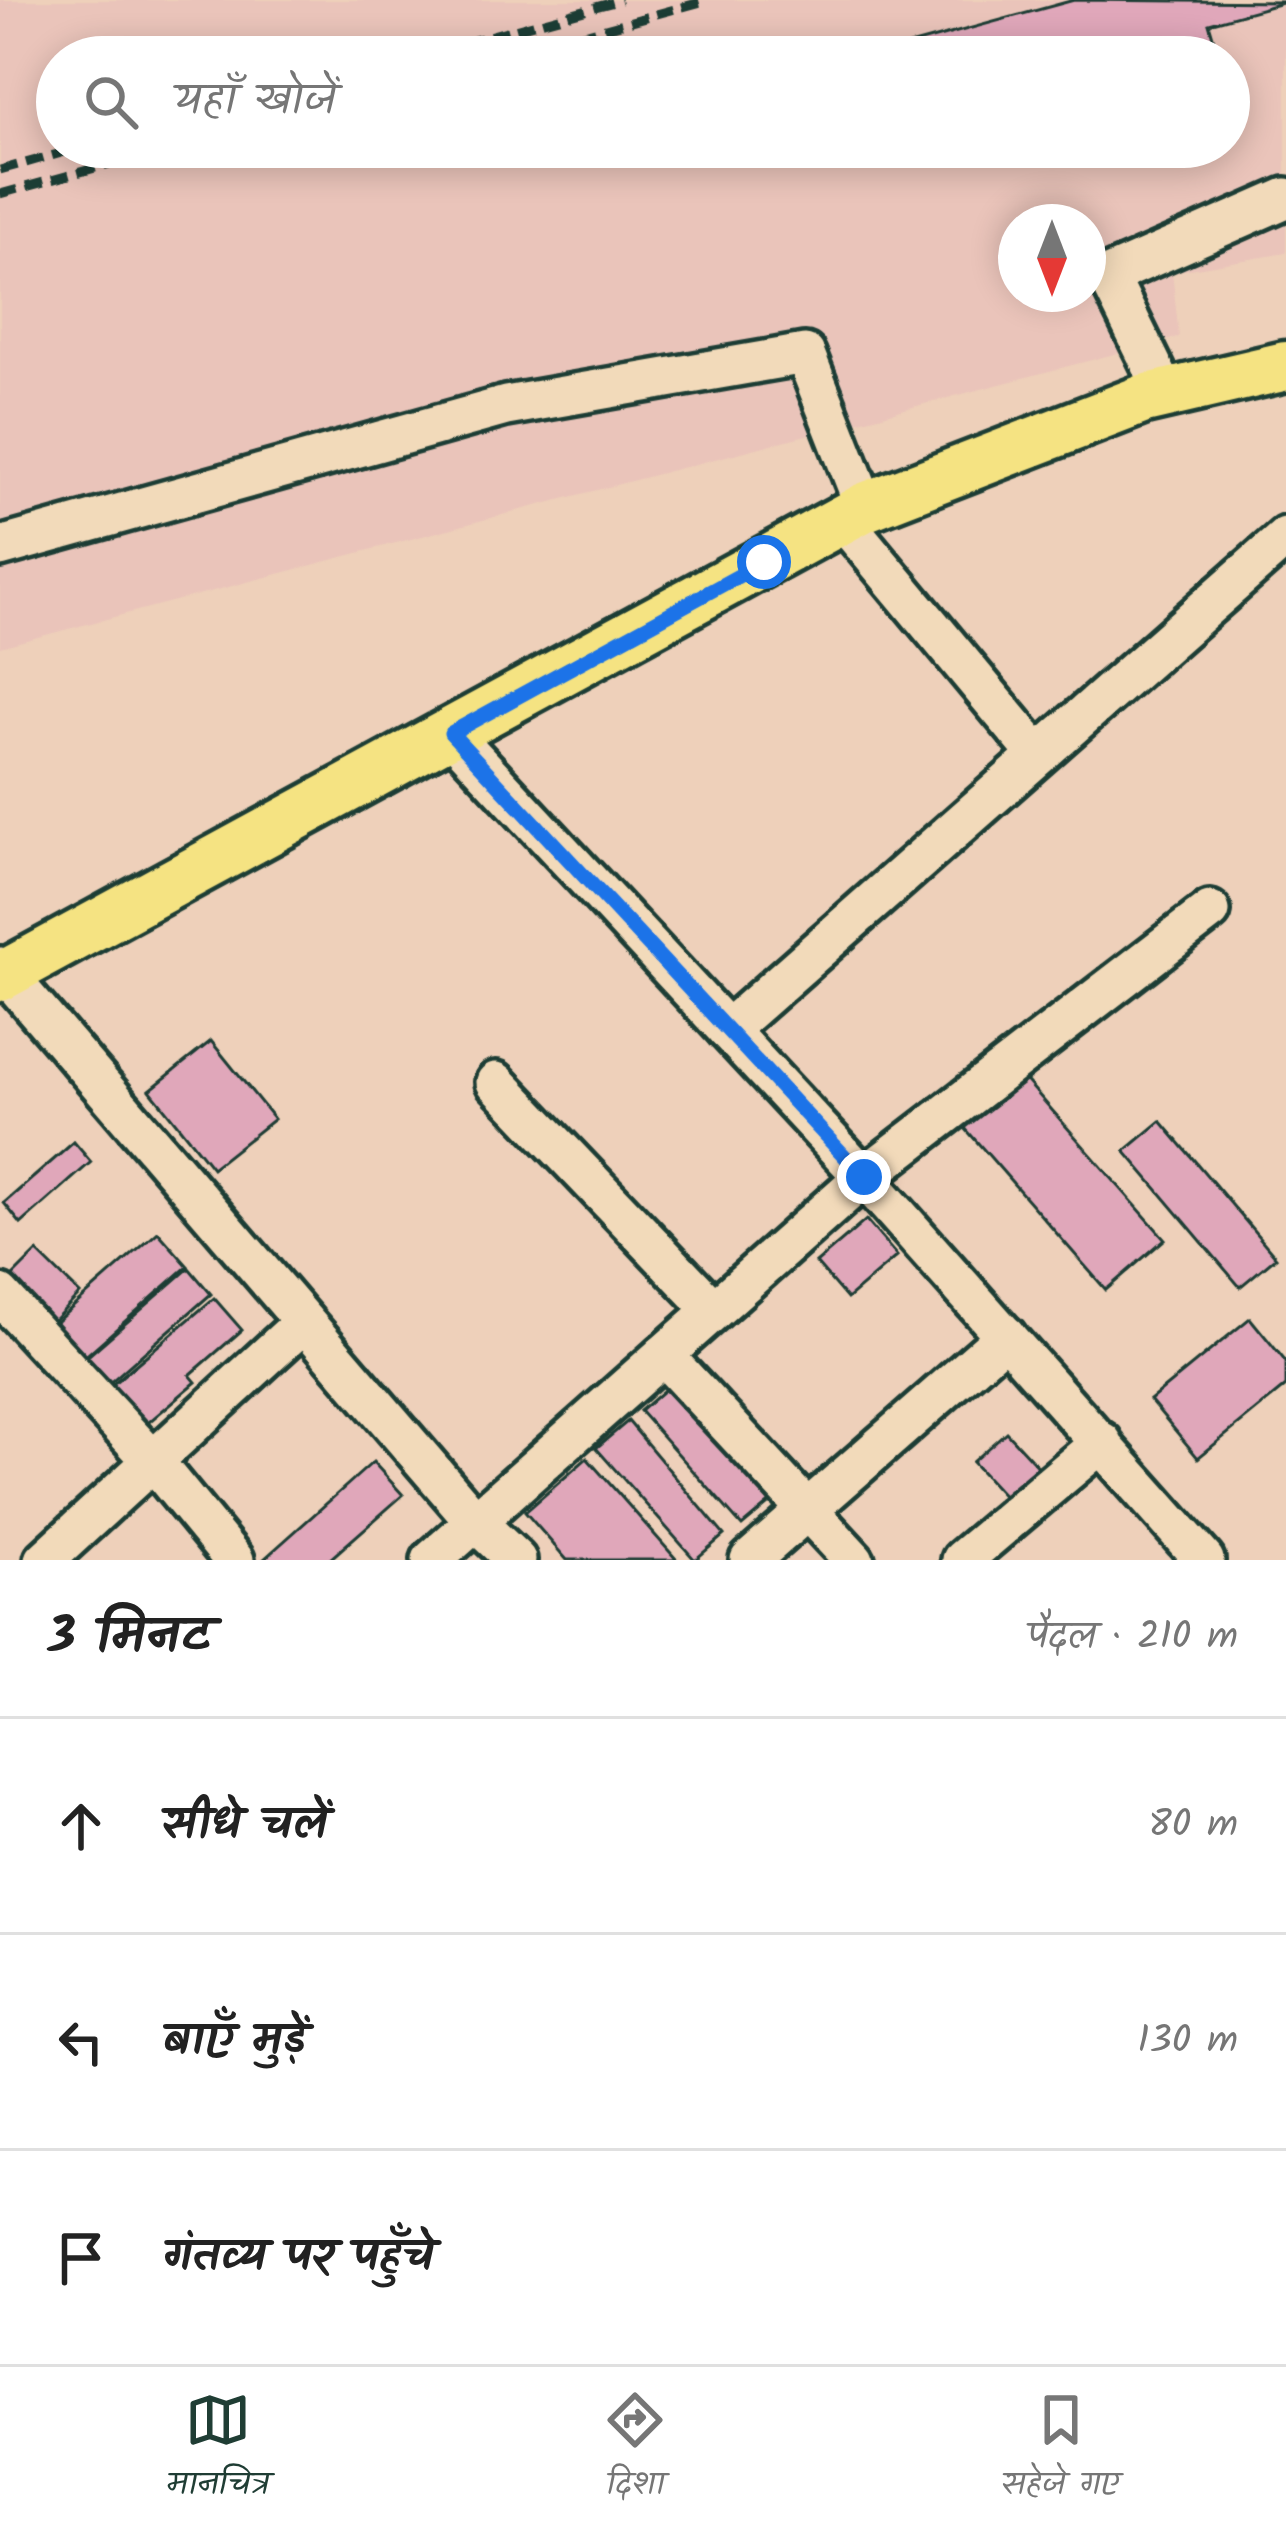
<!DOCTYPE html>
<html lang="hi">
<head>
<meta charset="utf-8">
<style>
	body { margin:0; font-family:Kalam,"Playpen Sans Deva",sans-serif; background:#f2f2f2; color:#222 }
	.compass { position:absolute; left:998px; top:204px; width:108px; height:108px; border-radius:50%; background:#fff; box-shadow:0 6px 30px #0003; rotate:180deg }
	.stop { position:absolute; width:36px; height:36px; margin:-27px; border:9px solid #1a73e8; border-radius:50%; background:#fff }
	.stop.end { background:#1a73e8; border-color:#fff; box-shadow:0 3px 12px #0008 }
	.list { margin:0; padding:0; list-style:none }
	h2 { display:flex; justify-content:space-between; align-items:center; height:156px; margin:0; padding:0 48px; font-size:51px }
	h2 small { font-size:39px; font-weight:400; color:#767676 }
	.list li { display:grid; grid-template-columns:78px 1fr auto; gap:36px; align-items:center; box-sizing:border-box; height:216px; padding:0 48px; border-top:3px solid #e0e0e0 }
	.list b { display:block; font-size:45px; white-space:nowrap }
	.list em { font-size:39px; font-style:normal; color:#767676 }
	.icon { flex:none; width:66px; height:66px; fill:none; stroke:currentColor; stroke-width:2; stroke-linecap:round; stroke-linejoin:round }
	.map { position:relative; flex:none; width:1286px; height:1560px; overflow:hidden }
	.search { position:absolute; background:#fff; box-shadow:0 6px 30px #0003; left:36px; right:36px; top:36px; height:132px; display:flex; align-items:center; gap:30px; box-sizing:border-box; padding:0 42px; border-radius:66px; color:#767676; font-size:45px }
	.sheet { height:804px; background:#fff }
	nav { display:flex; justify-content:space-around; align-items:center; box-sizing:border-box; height:168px; border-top:3px solid #e0e0e0; background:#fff; font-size:33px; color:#767676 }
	nav a { display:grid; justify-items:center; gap:6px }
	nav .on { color:#1f3d34 }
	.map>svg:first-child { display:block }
	.built { fill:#eac4ba; fill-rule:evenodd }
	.building { fill:#e0a7ba; stroke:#1f3d34; stroke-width:3 }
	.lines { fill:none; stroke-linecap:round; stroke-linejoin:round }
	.minor-casing { stroke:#1f3d34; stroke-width:48 }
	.major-casing { stroke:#1f3d34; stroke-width:57 }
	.minor { stroke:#f2daba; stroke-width:39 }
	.major { stroke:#f5e382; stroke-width:48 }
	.rail { stroke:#1f3d34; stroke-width:9; stroke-dasharray:18 9; stroke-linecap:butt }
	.route { stroke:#1a73e8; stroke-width:15 }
</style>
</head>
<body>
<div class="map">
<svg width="1286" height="1560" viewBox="0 0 1286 1560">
	<rect width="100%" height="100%" fill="#eed0ba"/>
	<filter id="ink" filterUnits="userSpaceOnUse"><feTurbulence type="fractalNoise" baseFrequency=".00833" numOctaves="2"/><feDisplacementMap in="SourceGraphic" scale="24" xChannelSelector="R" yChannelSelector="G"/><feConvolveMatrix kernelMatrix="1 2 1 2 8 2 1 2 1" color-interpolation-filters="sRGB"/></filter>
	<g filter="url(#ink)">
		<!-- built -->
		<path class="built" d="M0,0h1286v253l-114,19 7,65 -1179,310zM57,57h1172v90h-1172zM1016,222h72v72h-72z"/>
		<!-- building -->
		<g class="building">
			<path d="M1074,0l212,2 -77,21 10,34h-353z"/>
			<path d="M211,1041l63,78 -62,49 -62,-78z"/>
			<path d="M1022,1076l143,163 -59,51 -142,-163z"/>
			<path d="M1161,1121l115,136 -36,30 -115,-136z"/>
			<path d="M74,1142l17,20 -70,62 -17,-21z"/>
			<path d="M866,1220l31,36 -50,43 -31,-36z"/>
			<path d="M158,1232l30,34 -108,95 -30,-34z"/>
			<path d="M37,1252l43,42 -30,30 -42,-43z"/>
			<path d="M189,1268l22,26 -106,93 -23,-26z"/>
			<path d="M214,1298l28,32 -52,45 6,7 -54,46 -34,-40z"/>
			<path d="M1250,1318l36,44v24l-88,72 -48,-58z"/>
			<path d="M672,1383l102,116 -32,27 -102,-115z"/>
			<path d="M628,1421l96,114 -29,25 -99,-112z"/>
			<path d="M1006,1432l37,40 -34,30 -37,-40z"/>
			<path d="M587,1458l90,102h-110l-42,-48z"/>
			<path d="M373,1462l30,33 -74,65h-66z"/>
		</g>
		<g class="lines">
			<!-- minor casing -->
			<g class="minor-casing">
				<g id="minor">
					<path d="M1166,394l-58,-118 178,-78"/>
					<path d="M842,519l196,236"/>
					<path d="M0,547l506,-141 299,-52 60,153"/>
					<path d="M451,733l413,444 340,383"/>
					<path d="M0,967l476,555 40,38"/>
					<path d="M727,1030l559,-493"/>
					<path d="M496,1082l218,228"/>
					<path d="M0,1295l153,166 81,99"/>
					<path d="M663,1355l191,205"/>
					<path d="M45,1560l259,-238"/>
					<path d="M432,1560l432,-383 346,-266"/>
					<path d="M750,1560l256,-224"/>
					<path d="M962,1560l140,-118"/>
				</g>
			</g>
			<!-- major casing -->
			<g class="major-casing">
				<path id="major" d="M0,977l865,-470 279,-108 142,-33"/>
			</g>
			<!-- minor -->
			<use href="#minor" class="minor"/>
			<!-- major -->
			<use href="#major" class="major"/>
			<!-- rail -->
			<g class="rail">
				<path d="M412,57l209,-57"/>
				<path d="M500,57l208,-57"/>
				<path d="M0,170l83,-23"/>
				<path d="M0,194l172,-47"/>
			</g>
		</g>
	</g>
	<g class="lines" filter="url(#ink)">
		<!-- route -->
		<path class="route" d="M764,562l-313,171 413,444"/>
	</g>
</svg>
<svg class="compass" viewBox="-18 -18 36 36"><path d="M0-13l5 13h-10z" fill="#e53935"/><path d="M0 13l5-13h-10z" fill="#767676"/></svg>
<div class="stop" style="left:764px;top:562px"></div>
<div class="stop end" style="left:864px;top:1177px"></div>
<div class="search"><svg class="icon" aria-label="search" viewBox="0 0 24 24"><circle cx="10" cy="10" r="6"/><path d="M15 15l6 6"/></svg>यहाँ खोजें</div>
</div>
<section class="sheet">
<h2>3 मिनट<small>पैदल · 210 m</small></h2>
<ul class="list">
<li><svg class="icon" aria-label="ahead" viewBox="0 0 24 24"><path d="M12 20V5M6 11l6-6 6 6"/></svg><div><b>सीधे चलें</b></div><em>80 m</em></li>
<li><svg class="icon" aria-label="left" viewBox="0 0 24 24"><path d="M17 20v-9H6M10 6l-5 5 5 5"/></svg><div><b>बाएँ मुड़ें</b></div><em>130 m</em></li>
<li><svg class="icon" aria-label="arrive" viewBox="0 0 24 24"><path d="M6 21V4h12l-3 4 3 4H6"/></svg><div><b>गंतव्य पर पहुँचे</b></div></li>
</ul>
</section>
<nav>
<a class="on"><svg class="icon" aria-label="map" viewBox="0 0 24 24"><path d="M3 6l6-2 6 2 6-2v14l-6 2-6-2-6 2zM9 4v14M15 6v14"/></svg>मानचित्र</a>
<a><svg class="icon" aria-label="directions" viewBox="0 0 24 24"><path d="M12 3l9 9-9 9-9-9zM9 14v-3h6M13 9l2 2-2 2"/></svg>दिशा</a>
<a><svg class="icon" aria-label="saved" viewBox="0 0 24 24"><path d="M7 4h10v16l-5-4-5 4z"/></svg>सहेजे गए</a>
</nav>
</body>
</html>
